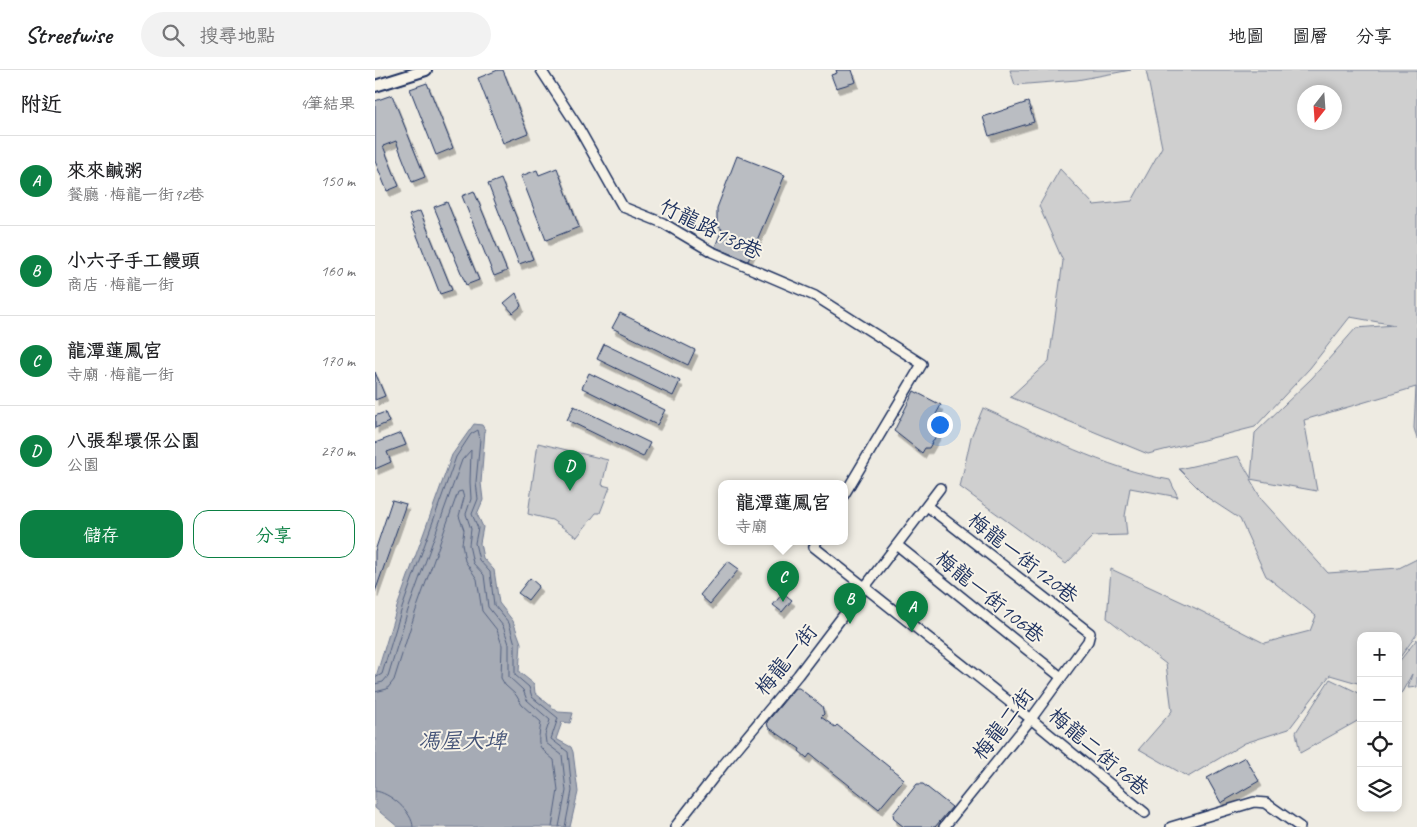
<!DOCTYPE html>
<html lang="zh-TW">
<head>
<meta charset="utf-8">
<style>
	body { margin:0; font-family:Caveat,"LXGW WenKai TC",sans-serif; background:#f2f2f2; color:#202124 }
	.controls { position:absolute; right:15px; bottom:15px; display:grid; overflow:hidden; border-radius:10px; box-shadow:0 2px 8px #0003 }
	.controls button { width:45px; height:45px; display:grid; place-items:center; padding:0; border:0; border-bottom:1px solid #e0e0e0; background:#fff; color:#202124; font:25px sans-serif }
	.compass { position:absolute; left:922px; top:15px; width:45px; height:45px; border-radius:50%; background:#fff; box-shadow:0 2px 8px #0003; rotate:197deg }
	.you { position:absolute; left:564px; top:354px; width:18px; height:18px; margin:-12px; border:4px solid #fff; border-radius:50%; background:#1a73e8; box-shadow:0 0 0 8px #1a73e833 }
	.badge { display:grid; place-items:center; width:32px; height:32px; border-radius:50%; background:#0b8043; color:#fff; font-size:16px; font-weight:700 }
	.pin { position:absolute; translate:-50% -41px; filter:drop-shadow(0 1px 2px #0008) }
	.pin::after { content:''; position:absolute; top:26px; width:18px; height:15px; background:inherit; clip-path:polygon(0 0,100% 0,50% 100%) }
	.popup { position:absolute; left:343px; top:410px; width:130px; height:65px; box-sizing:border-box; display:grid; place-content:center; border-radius:10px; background:#fff; filter:drop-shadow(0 1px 4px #0005); font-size:16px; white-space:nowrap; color:#757577 }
	.popup b { font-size:19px; color:#202124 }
	.popup::after { content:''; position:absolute; left:50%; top:100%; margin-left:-10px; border:10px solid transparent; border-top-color:#fff }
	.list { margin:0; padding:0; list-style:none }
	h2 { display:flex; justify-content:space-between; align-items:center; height:65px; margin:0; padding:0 20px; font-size:21px }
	h2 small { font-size:16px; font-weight:400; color:#757577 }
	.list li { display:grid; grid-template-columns:32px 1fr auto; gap:15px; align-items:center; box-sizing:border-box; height:90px; padding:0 20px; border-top:1px solid #e0e0e0 }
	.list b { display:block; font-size:19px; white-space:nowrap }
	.list p { margin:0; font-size:16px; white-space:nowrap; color:#757577 }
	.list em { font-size:16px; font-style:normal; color:#757577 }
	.actions { display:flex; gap:10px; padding:15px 20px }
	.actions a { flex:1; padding:11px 0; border:1px solid #0b8043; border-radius:15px; text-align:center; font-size:18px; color:#0b8043 }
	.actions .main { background:#0b8043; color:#fff }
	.icon { flex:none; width:28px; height:28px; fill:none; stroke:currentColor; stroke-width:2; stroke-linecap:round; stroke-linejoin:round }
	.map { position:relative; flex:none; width:1042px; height:757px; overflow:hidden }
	header { display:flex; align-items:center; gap:30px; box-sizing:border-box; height:70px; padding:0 25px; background:#fff; border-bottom:1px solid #e0e0e0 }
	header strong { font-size:24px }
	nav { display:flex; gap:28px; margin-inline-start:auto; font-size:18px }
	.search { width:350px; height:45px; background:#f2f2f2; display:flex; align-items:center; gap:12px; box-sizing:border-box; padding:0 18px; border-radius:28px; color:#757577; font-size:19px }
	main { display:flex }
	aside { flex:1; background:#fff }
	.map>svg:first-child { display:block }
	.green { fill:#cfcfcf; stroke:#757f96; fill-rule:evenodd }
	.water { fill:#a6abb5; stroke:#6e7992 }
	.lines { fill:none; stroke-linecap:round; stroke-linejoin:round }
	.shore { stroke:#536181; stroke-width:1 }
	.building { fill:#babdc2; stroke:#1b2f5e; filter:url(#shadow) }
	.minor-casing { stroke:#1b2f5e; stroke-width:12 }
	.tertiary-casing { stroke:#1b2f5e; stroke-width:14 }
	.minor { stroke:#f7f3e8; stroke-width:9 }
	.tertiary { stroke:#f7f3e8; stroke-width:10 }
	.labels { text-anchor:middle; stroke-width:4; stroke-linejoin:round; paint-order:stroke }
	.street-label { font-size:21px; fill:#1b2f5e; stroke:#f7f3e8 }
	.water-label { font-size:22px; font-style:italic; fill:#455478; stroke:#f7f3e8 }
</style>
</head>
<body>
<header>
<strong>Streetwise</strong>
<div class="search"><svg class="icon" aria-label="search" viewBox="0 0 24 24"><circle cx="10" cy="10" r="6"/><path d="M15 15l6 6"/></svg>搜尋地點</div>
<nav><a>地圖</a><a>圖層</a><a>分享</a></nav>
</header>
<main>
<aside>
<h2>附近<small>4筆結果</small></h2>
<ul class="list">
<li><span class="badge">A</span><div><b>來來鹹粥</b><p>餐廳 · 梅龍一街92巷</p></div><em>150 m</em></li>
<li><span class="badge">B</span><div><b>小六子手工饅頭</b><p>商店 · 梅龍一街</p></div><em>160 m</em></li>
<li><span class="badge">C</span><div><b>龍潭蓮鳳宮</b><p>寺廟 · 梅龍一街</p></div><em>170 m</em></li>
<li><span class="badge">D</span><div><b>八張犁環保公園</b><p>公園</p></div><em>270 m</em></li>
</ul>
<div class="actions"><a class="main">儲存</a><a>分享</a></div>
</aside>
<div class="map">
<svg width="1042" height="757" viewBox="0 0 1042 757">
	<defs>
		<filter id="shadow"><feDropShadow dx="3" dy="5.5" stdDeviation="0" flood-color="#0004"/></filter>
	</defs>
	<rect width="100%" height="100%" fill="#eeebe2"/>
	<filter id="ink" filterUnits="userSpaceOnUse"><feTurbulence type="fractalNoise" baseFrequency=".02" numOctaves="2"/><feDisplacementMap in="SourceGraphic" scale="10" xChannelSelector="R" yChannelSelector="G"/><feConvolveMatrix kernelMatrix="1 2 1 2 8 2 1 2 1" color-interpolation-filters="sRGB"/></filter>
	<g filter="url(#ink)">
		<!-- green -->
		<g class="green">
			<path d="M635,0h121l-54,10 -62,5z"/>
			<path d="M771,0h271v369l-3,-11 2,-41 -112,33 13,71 -67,-12 12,21 66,73 71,-5 18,-9v75l-19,26v-24h-37v48l-31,-9 -41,54 -44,14 -57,34 -49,-28 33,-38 -6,-47 -59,-46 4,-49 84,39 69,35 46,-12 6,-15 -50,-40 -26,-57 -32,-21 -29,-29 59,-13 13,22 4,-45 57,-55 44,-50 39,-3 -45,-8 -40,51 -55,59 -107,27 -138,-57 39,-36 14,-100 -24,-55 21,-37 34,36 38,-4 30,-54zM929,22h30v30h-30z"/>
			<path d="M608,338c61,27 120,60 187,72l8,17 -48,-9 -5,28 2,19 -34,1 -27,28 -106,-77 11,-50z"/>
			<path d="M163,373l70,17 -6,25 8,2 -10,26h-4l-19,24 -25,-17 -24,-6z"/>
			<path d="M1042,569v48l-9,1 4,-14 -10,18 -4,3v-32z"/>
			<path d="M955,609l31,15v25l-61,34 -4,-21z"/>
		</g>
		<!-- water -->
		<path class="water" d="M99,354l8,1 3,5 -4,53 2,17 -6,14 6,13 -3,16 3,15 11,12 5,33 14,18 8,22 -2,29 15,12 1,9 23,19 15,1 -3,10 -8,-1 -6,17 15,8 2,5 5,40 -8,35h-172l-23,-19v-128l22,-73 55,-152z"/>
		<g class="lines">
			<!-- shore -->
			<g class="shore">
				<path d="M0,608l7,-4 20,-66 54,-151 15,-23 7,-4 2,9 -4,43 2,17 -6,15 6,14 -3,15 4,17 11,12 4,33 15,18 6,21v31l14,12 3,10 26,21 -7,21 17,13 4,39 -7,36"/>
				<path d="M0,614l8,-2 5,-6 20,-66 54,-150 9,-10 -1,32 1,17 -5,15 5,15 -2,16 4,18 11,12 4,32 15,19 6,18v33l14,13 4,10 23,20 -5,15 1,8 16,12 4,36 -7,36"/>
				<path d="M0,622l12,-3 7,-9 21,-67 43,-121 4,-1 2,7 -5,18 5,14 -2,14 3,17 12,18 5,32 15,19 5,15 -1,33 4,7 11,10 6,10 19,17c-3,24 -6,22 13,38l4,30 -6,37"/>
				<path d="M0,721c14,1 38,21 38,36"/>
			</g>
		</g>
		<!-- building -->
		<g class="building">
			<path d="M123,0h5l25,63 -25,10 -25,-65z"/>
			<path d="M461,0h16l4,12 -20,6 -5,-13 6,-2z"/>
			<path d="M52,13l26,65 -17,7 -26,-66z"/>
			<path d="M17,25l33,82 -13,5 -16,-41 -13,5 16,40 -12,5 -12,-30v-60z"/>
			<path d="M653,32l6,20 -45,14 -6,-19z"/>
			<path d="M362,86l48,19 -37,86 -33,-14 7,-18 -5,-3v-18z"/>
			<path d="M182,98l22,59 -33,13 -25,-64 16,-6 2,5z"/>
			<path d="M126,109l32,80 -14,5 -31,-80z"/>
			<path d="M99,121l33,80 -13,5 -32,-80z"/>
			<path d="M72,132l32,78 -13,5 -32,-78z"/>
			<path d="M45,141l32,79 -12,4 -31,-79z"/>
			<path d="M141,223l5,13 -8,7 -9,-10z"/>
			<path d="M245,243l75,37 -7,15 -76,-37z"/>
			<path d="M229,274l76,37 -7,15 -76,-37z"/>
			<path d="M0,302l10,24 -10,4z"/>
			<path d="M214,303l76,37 -8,15 -75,-37z"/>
			<path d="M539,321l27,14 -5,9 8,8 -15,26h-4l-3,5 -28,-22z"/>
			<path d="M199,336l76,37 -7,14 -76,-37z"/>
			<path d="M10,342l4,10 -14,6v-12z"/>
			<path d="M26,363l5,12 -19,7 4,10 -16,7v-26z"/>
			<path d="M17,430l14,4 -31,88v-41z"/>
			<path d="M353,491l11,8 -29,35 -10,-9z"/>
			<path d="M155,508l9,8 -11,14 -10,-7z"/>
			<path d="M408,523l9,7 -10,12 -9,-7z"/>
			<path d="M420,618h4l23,18 2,8 -3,3 14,10 2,-2 67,54 -25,30 -69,-55 -3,4 -8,-7 1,-2 -32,-22 -1,-5z"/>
			<path d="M870,687l14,24 -38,22 -14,-25z"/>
			<path d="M542,714h6l29,23 -17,20h-31l-10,-8 -1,-5z"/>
		</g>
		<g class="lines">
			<!-- minor casing -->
			<g class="minor-casing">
				<g id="minor">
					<path d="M166,0l37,57 45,80 40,16 49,29 103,44 107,68 -78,131"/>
					<path d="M552,436l163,127 -2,8 -57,78 -87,108"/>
					<path d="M442,471l-3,6 217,172 114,94"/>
					<path d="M522,475l164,132"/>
					<path d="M300,757l49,-63 74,-89 142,-187"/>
					<path d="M796,757l83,-25 12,1 34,24"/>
				</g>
			</g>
			<!-- tertiary casing -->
			<g class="tertiary-casing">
				<path id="tertiary" d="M0,16l51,-16"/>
			</g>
			<!-- minor -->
			<use href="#minor" class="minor"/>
			<!-- tertiary -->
			<use href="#tertiary" class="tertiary"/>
		</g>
	</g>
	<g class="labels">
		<!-- street labels -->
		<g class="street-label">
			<text transform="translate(336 159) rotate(26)" y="7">竹龍路138巷</text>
			<text transform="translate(648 488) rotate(38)" y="7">梅龍一街120巷</text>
			<text transform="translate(615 527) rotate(39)" y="7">梅龍一街106巷</text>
			<text transform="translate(411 590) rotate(-51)" y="7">梅龍一街</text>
			<text transform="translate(628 654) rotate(-52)" y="7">梅龍二街</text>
			<text transform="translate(724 682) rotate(40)" y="7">梅龍二街96巷</text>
		</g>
		<!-- water labels -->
		<g class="water-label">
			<text x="87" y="678">馮屋大埤</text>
		</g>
	</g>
</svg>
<div class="controls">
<button>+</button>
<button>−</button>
<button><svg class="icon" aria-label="locate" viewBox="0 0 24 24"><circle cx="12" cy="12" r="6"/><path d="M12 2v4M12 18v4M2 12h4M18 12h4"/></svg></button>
<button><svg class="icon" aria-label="layers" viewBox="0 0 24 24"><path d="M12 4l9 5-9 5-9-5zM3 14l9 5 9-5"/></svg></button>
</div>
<svg class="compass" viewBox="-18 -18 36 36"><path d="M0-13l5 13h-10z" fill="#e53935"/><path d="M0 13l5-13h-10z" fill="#757577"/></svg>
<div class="you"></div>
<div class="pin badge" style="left:537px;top:562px">A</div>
<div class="pin badge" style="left:475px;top:554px">B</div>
<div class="pin badge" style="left:408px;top:532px">C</div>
<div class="popup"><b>龍潭蓮鳳宮</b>寺廟</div>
<div class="pin badge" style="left:195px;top:421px">D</div>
</div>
</main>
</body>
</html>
